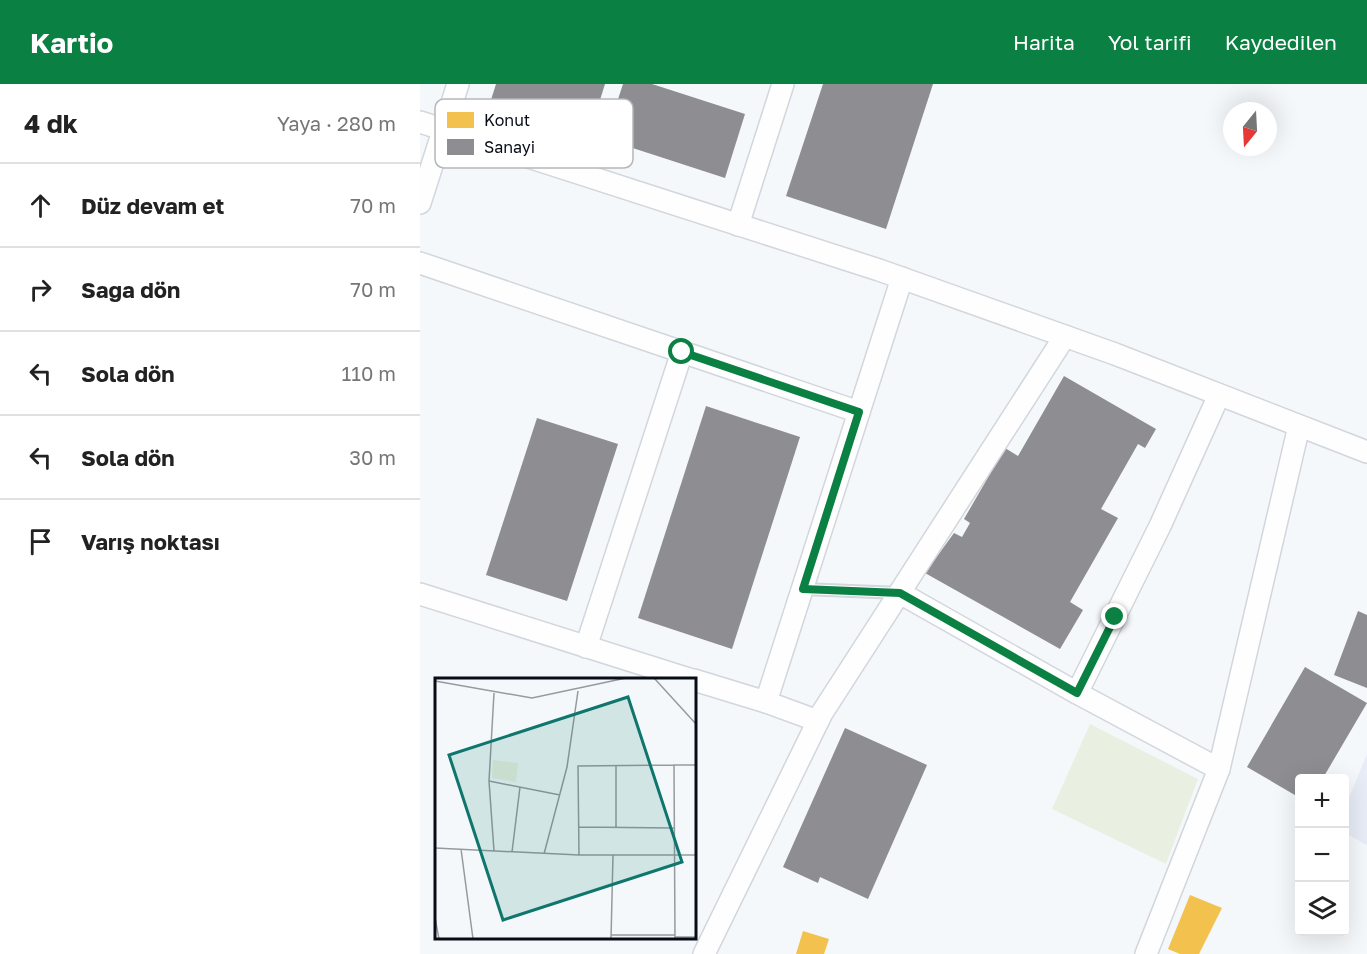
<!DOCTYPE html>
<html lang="tr">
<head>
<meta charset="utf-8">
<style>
	body { margin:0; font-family:"Golos Text",sans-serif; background:#f2f2f2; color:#222 }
	.controls { position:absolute; right:18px; bottom:18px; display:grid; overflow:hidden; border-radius:6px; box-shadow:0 6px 24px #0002 }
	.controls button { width:54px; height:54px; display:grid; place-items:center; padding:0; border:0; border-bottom:2px solid #e0e0e0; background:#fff; color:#222; font:30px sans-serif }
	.compass { position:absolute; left:803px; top:18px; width:54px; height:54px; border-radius:50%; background:#fff; box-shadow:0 6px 24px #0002; rotate:198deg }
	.stop { position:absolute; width:18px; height:18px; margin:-14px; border:4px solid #0b8043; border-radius:50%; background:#fff }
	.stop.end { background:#0b8043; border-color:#fff; box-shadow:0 2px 6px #0008 }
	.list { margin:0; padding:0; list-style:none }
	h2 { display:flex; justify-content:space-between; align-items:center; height:78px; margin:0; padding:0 24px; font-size:26px }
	h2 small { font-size:20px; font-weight:400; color:#767676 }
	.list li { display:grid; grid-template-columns:39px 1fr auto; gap:18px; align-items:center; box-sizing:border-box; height:84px; padding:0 24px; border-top:2px solid #e0e0e0 }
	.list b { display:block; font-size:22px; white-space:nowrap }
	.list em { font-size:20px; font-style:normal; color:#767676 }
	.icon { flex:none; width:33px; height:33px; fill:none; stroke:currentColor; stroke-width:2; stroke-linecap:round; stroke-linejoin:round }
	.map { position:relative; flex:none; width:947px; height:870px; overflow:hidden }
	header { display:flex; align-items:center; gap:36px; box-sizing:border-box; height:84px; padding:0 30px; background:#0b8043; color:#fff }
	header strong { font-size:28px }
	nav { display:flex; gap:33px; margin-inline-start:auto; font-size:21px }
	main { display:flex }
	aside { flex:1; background:#fff }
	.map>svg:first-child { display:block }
	.built { fill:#e7ecf7 }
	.green { fill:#eaf0e1 }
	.homes { fill:#f2c14e }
	.industry { fill:#8d8d92 }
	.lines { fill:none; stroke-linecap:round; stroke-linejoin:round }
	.service-casing { stroke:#d2d6dd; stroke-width:14 }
	.minor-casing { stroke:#d2d6dd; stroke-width:24 }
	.service { stroke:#fefefe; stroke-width:10 }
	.minor { stroke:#fefefe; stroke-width:21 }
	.route { stroke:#0b8043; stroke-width:8 }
	.inset-road { fill:none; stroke:#969a9f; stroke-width:1.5 }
	.view { fill:#0f766e; fill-opacity:0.15; stroke:#0f766e; stroke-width:3 }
	.inset-edge { fill:none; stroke:#070c16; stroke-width:3 }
	.key { fill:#fff; stroke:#b5b6b9; stroke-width:1.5 }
	.key-label { font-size:16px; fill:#070c16 }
</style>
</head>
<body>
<header>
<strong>Kartio</strong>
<nav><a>Harita</a><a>Yol tarifi</a><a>Kaydedilen</a></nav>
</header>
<main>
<aside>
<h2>4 dk<small>Yaya · 280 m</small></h2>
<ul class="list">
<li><svg class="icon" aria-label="ahead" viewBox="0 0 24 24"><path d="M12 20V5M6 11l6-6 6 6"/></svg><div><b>Düz devam et</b></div><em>70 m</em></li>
<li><svg class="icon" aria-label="right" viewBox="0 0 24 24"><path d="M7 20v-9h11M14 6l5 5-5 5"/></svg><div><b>Sağa dön</b></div><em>70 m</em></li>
<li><svg class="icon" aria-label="left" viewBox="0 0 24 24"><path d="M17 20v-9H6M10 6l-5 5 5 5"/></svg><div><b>Sola dön</b></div><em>110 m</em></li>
<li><svg class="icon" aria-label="left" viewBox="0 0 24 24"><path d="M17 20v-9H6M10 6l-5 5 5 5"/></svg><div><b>Sola dön</b></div><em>30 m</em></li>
<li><svg class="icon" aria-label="arrive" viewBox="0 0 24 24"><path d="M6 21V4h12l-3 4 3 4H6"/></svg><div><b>Varış noktası</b></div></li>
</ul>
</aside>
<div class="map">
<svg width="947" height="870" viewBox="0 0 947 870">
	<rect width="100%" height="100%" fill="#f5f8fb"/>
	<!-- built -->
	<path class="built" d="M947,670v91l-22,-12 -1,-23z"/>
	<!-- green -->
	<path class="green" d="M670,640l108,55 -32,85 -114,-55z"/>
	<!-- homes -->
	<g class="homes">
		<path d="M770,811l32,13 -23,46h-19l-12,-5z"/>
		<path d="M383,847l26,8 -5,15h-28z"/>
	</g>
	<!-- industry -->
	<g class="industry">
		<path d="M76,0h109l-16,51 -99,-32z"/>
		<path d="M203,0h29l93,30 -20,64 -120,-39z"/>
		<path d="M403,0h110l-47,145 -100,-33z"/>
		<path d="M644,292l92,53 -11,19 -7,-4 -37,65 17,9 -48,84 13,8 -23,39 -135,-76 29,-40 8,4 8,-14 -6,-4 41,-71 13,8z"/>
		<path d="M286,322l94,31 -68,212 -94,-31z"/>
		<path d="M117,334l81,26 -51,157 -81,-26z"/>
		<path d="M938,527l9,4v73l-33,-13z"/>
		<path d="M885,583l62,36 -44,75h-23v20l-53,-31z"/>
		<path d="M425,644l82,37 -59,134 -48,-22 -2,6 -35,-16z"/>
	</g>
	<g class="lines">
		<!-- service casing -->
		<g class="service-casing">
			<path id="service" d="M383,505l97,4"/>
		</g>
		<!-- minor casing -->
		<g class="minor-casing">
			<g id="minor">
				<path d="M0,38l459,148 236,84 252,98"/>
				<path d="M0,119l38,-119"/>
				<path d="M318,141l45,-141"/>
				<path d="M0,179l439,149"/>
				<path d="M480,509l177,100 142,76"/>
				<path d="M0,510l272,86"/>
				<path d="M166,563l96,-295"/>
				<path d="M274,596l72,22 136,-424"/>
				<path d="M657,609l83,-167 59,-131"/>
				<path d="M346,618l52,19"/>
				<path d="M284,870l118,-241 243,-377"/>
				<path d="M726,870l73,-185 80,-343"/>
			</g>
		</g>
		<!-- service -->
		<use href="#service" class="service"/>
		<!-- minor -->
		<use href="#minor" class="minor"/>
	</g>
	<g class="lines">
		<!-- route -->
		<path class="route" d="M262,268l177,60 -56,177 97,4 177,100 38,-76"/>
	</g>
	<!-- overview -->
	<g transform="translate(15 594)">
		<rect width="261" height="261" fill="#f5f8fb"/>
		<path d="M58,82l25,3 -2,19 -24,-4z" fill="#eaf0e1"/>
		<path class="inset-road" d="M219,0l42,46M0,3l97,17 94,-20M59,15l-5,88 5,70M181,87v62M54,103l71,14M144,149l95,1M0,170l144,7h117M26,171l12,90M77,174l8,-65M109,176l23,-87 11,-76M144,177l-1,-89 96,-1M0,240l4,21M176,257h64M240,259h21M176,261l2,-84M240,261l-1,-174h22"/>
		<path class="view" d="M193,19l54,165 -179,58 -54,-165z"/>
		<rect width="261" height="261" class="inset-edge"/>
	</g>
	<!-- legend -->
	<rect x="15" y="15" width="198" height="69" rx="9" class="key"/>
	<rect x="27" y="28" width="27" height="16" fill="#f2c14e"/>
	<rect x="27" y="55" width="27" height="16" fill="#8d8d92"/>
	<g class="key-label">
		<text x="64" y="42">Konut</text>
		<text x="64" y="69">Sanayi</text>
	</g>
</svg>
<div class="controls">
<button>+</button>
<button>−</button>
<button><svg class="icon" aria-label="layers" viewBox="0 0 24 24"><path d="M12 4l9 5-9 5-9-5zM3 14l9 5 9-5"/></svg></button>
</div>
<svg class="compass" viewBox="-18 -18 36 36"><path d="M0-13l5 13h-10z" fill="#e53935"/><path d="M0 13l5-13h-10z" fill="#767676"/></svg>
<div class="stop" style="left:262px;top:268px"></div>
<div class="stop end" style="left:695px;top:533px"></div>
</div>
</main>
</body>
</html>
